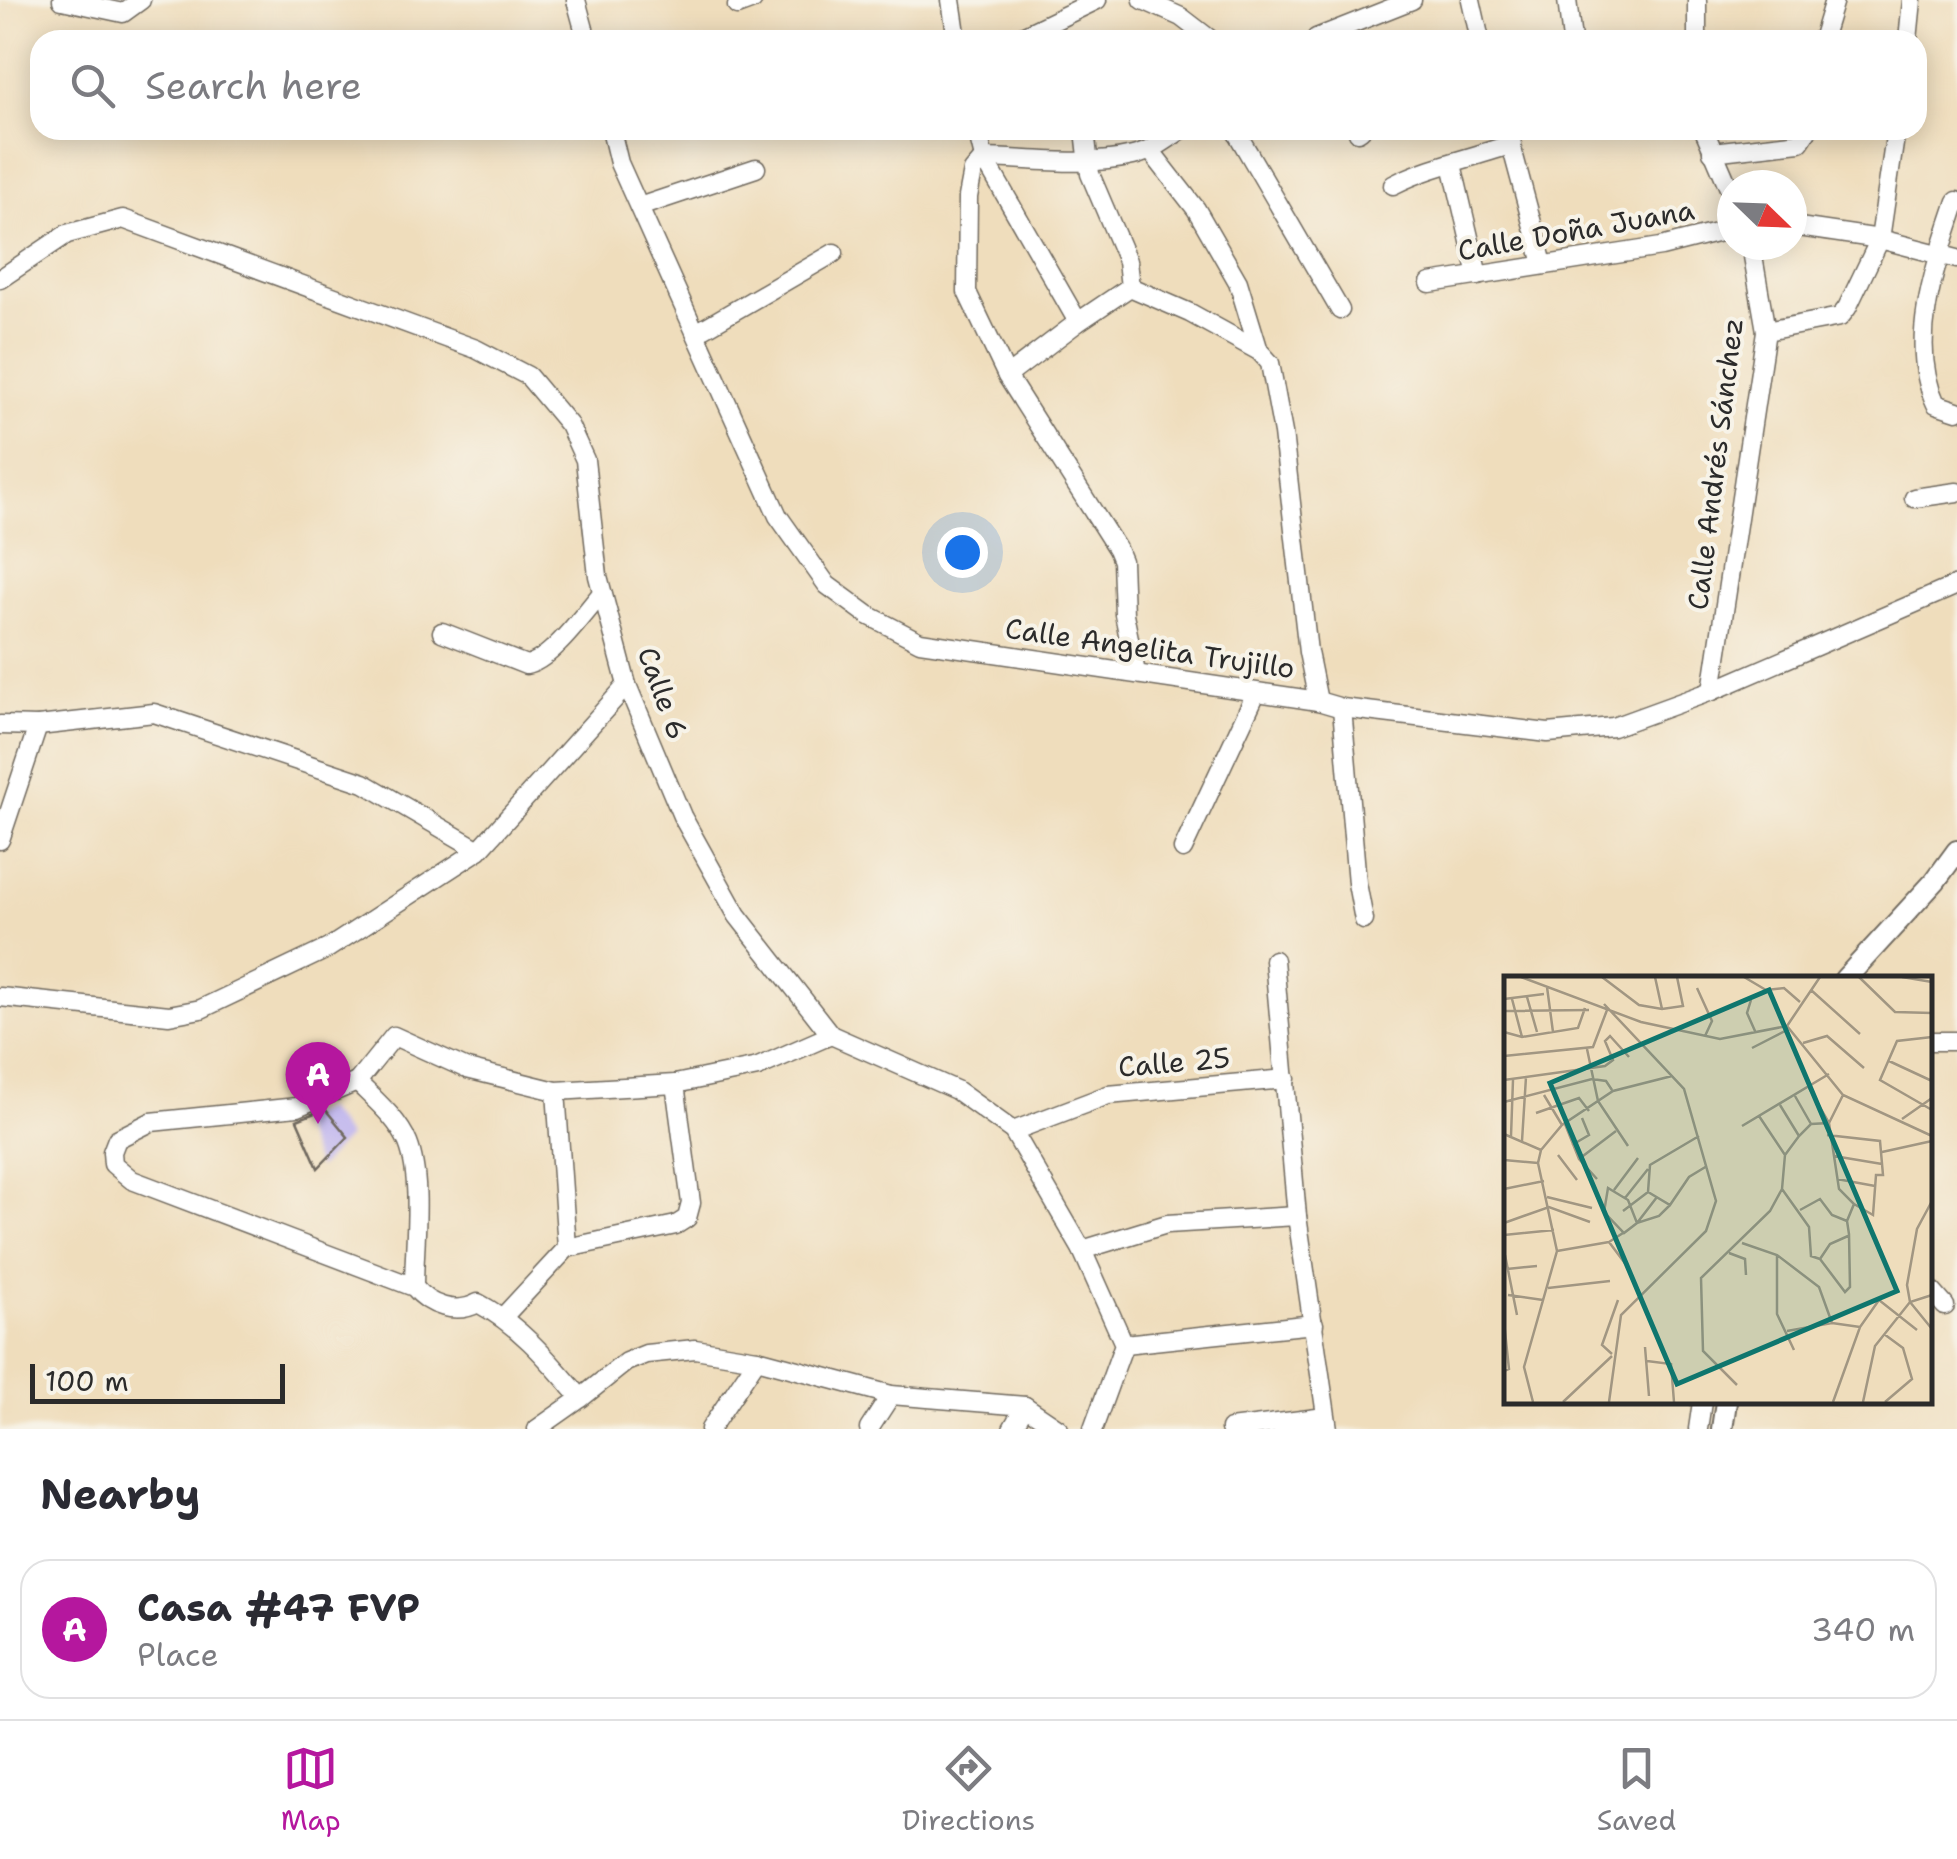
<!DOCTYPE html>
<html lang="en">
<head>
<meta charset="utf-8">
<style>
	body { margin:0; font-family:"Shantell Sans",sans-serif; background:#f7f7f7; color:#2b2b33 }
	.compass { position:absolute; left:1717px; top:170px; width:90px; height:90px; border-radius:50%; background:#fff; box-shadow:0 5px 25px #0003; rotate:113deg }
	.scale { position:absolute; left:30px; bottom:25px; width:255px; box-sizing:border-box; padding-left:10px; border:5px solid #2b2b2b; border-top:0; font-size:28px; line-height:35px; white-space:nowrap; color:#2b2b2b; -webkit-text-stroke:8px #f7f3e8; paint-order:stroke }
	.you { position:absolute; left:962px; top:552px; width:35px; height:35px; margin:-25px; border:8px solid #fff; border-radius:50%; background:#1a73e8; box-shadow:0 0 0 15px #1a73e833 }
	.badge { display:grid; place-items:center; width:65px; height:65px; border-radius:50%; background:#b5179e; color:#fff; font-size:32px; font-weight:700 }
	.pin { position:absolute; translate:-50% -82px; filter:drop-shadow(0 2px 5px #0008) }
	.pin::after { content:''; position:absolute; top:52px; width:35px; height:30px; background:inherit; clip-path:polygon(0 0,100% 0,50% 100%) }
	.list { margin:0; padding:0; list-style:none }
	h2 { display:flex; justify-content:space-between; align-items:center; height:130px; margin:0; padding:0 40px; font-size:42px }
	h2 small { font-size:32px; font-weight:400; color:#7c7c81 }
	.list li { display:grid; grid-template-columns:65px 1fr auto; gap:30px; align-items:center; box-sizing:border-box; height:140px; margin:0 20px 20px; padding:0 20px; border:2px solid #e1e1e2; border-radius:30px }
	.list b { display:block; font-size:38px; white-space:nowrap }
	.list p { margin:0; font-size:32px; white-space:nowrap; color:#7c7c81 }
	.list em { font-size:32px; font-style:normal; color:#7c7c81 }
	.icon { flex:none; width:55px; height:55px; fill:none; stroke:currentColor; stroke-width:2; stroke-linecap:round; stroke-linejoin:round }
	.map { position:relative; flex:none; width:1957px; height:1429px; overflow:hidden }
	.search { position:absolute; background:#fff; box-shadow:0 5px 25px #0003; left:30px; right:30px; top:30px; height:110px; display:flex; align-items:center; gap:25px; box-sizing:border-box; padding:0 35px; border-radius:30px; color:#7c7c81; font-size:38px }
	.sheet { height:290px; background:#fff }
	nav { display:flex; justify-content:space-around; align-items:center; box-sizing:border-box; height:140px; border-top:2px solid #e1e1e2; background:#fff; font-size:28px; color:#7c7c81 }
	nav a { display:grid; justify-items:center; gap:5px }
	nav .on { color:#b5179e }
	.map>svg:first-child { display:block }
	.building { fill:#b7acef }
	.lines { fill:none; stroke-linecap:round; stroke-linejoin:round }
	.minor-casing { stroke:#70695e; stroke-width:21 }
	.major-casing { stroke:#70695e; stroke-width:24 }
	.minor { stroke:#fff; stroke-width:18 }
	.major { stroke:#fff; stroke-width:20 }
	.labels { text-anchor:middle; stroke-width:8; stroke-linejoin:round; paint-order:stroke }
	.street-label { font-size:28px; fill:#2b2b2b; stroke:#f7f3e8 }
	.inset-road { fill:none; stroke:#a19682; stroke-width:2.5 }
	.view { fill:#0f766e; fill-opacity:0.15; stroke:#0f766e; stroke-width:5 }
	.inset-edge { fill:none; stroke:#2b2b2b; stroke-width:5 }
</style>
</head>
<body>
<div class="map">
<svg width="1957" height="1429" viewBox="0 0 1957 1429">
	<rect width="100%" height="100%" fill="#f7f3e8"/>
	<filter id="ink" filterUnits="userSpaceOnUse"><feTurbulence type="fractalNoise" baseFrequency=".01" numOctaves="2"/><feDisplacementMap in="SourceGraphic" scale="20" xChannelSelector="R" yChannelSelector="G"/><feConvolveMatrix kernelMatrix="1 2 1 2 8 2 1 2 1" color-interpolation-filters="sRGB"/></filter>
	<filter id="wash" filterUnits="userSpaceOnUse"><feTurbulence type="fractalNoise" baseFrequency=".0048" numOctaves="4" result="noise"/><feDisplacementMap in="SourceGraphic" scale="40" xChannelSelector="R" yChannelSelector="G"/><feGaussianBlur stdDeviation="2.25" result="paint"/><feColorMatrix in="noise" values="0 0 0 0 0 0 0 0 0 0 0 0 0 0 0 0 0 1.4 0 .05"/><feComposite in="paint" operator="in"/></filter>
	<g filter="url(#wash)">
		<rect width="100%" height="100%" fill="#efddbc"/>
		<g id="blocks">
			<!-- building -->
			<path class="building" d="M325,1109l23,28 -30,31 -21,-48z"/>
		</g>
	</g>
	<g filter="url(#ink)">
		<use href="#blocks" fill-opacity="0" stroke="#70695e" stroke-width="2.5"/>
		<g class="lines">
			<!-- minor casing -->
			<g class="minor-casing">
				<g id="minor">
					<path d="M62,0l61,13 18,-13"/>
					<path d="M576,0l11,40"/>
					<path d="M951,0l6,40"/>
					<path d="M1143,0l38,17 30,23"/>
					<path d="M1471,0l9,40"/>
					<path d="M1567,0l5,40"/>
					<path d="M737,6l16,-6"/>
					<path d="M1316,38l96,-38"/>
					<path d="M1014,40l83,-40"/>
					<path d="M1697,40v-40"/>
					<path d="M1822,40l12,-40"/>
					<path d="M1908,40l4,-40"/>
					<path d="M611,130l8,33 159,353 49,69 41,30 52,27 398,59 24,7 206,25 65,-6 99,-36 245,-106"/>
					<path d="M977,130l7,28 94,164"/>
					<path d="M1085,130l5,44 37,87 3,26 -52,35 -71,54 110,173 5,12 2,53 12,59"/>
					<path d="M1235,130l105,180"/>
					<path d="M1507,130l36,134"/>
					<path d="M1704,130l28,65"/>
					<path d="M1358,132l3,-2"/>
					<path d="M1150,150l46,59 42,73 21,69"/>
					<path d="M1712,152l88,-10 8,-12"/>
					<path d="M1452,164l26,112"/>
					<path d="M1393,185c37,-19 79,-27 119,-41"/>
					<path d="M1957,201c-20,61 -51,141 -21,203l21,7"/>
					<path d="M639,207l117,-39"/>
					<path d="M1792,226l88,13 77,20"/>
					<path d="M0,279l67,-45 56,-15 353,130 52,27 41,49 16,35 13,116 29,109 55,131 55,99 94,120 125,55 57,41 69,119 42,94 -31,85"/>
					<path d="M1430,283l231,-36 71,-18"/>
					<path d="M1130,287l60,26 69,38 11,12 13,70 25,219 10,49"/>
					<path d="M1766,331l74,-14 7,-9 33,-69 16,-109"/>
					<path d="M696,333l138,-80"/>
					<path d="M1007,376l-40,-84 1,-95 5,-26 11,-13c47,1 102,9 149,-2 18,-4 33,-16 48,-26"/>
					<path d="M1914,498l43,-6"/>
					<path d="M442,632l84,33c25,-4 59,-53 76,-72"/>
					<path d="M1712,691l54,-360 -15,-86"/>
					<path d="M1342,708l15,175 7,37"/>
					<path d="M0,725l38,1 116,-13 210,70 115,67"/>
					<path d="M0,840l38,-114"/>
					<path d="M1183,849l73,-156"/>
					<path d="M1274,960l23,256 31,213"/>
					<path d="M0,997l169,18 32,-6 126,-60 152,-99 148,-165"/>
					<path d="M1930,1041h27"/>
					<path d="M357,1082l37,-46 73,33 89,22 119,-7 83,-17 73,-32"/>
					<path d="M556,1091l11,157"/>
					<path d="M1013,1131l95,-36 178,-16"/>
					<path d="M1082,1250l85,-26 130,-8"/>
					<path d="M414,1287c0,-42 9,-106 -6,-144 -10,-24 -33,-43 -51,-61l-60,25 -146,15 -34,17 -5,13 1,12 19,16 282,107c15,19 42,28 64,16 43,23 72,59 103,95l45,-36 20,-8 49,-5 62,10 134,36 134,11 34,23"/>
					<path d="M1930,1289l15,17"/>
					<path d="M503,1317l64,-69 109,-23 11,-7 4,-15 -16,-119"/>
					<path d="M1124,1344l190,-20"/>
					<path d="M537,1429l44,-31"/>
					<path d="M710,1429l47,-70"/>
					<path d="M869,1429l22,-34"/>
					<path d="M1012,1429l13,-23"/>
					<path d="M1230,1429l95,-12"/>
					<path d="M1698,1429l4,-27"/>
				</g>
			</g>
			<!-- major casing -->
			<g class="major-casing">
				<g id="major">
					<path d="M1845,979l90,-98 22,-30"/>
					<path d="M1722,1429l4,-27"/>
				</g>
			</g>
			<!-- minor -->
			<use href="#minor" class="minor"/>
			<!-- major -->
			<use href="#major" class="major"/>
		</g>
	</g>
	<g class="labels">
		<!-- street labels -->
		<g class="street-label">
			<text transform="translate(1576 230) rotate(-10)" y="10">Calle Doña Juana</text>
			<text transform="translate(1715 464) rotate(-83)" y="10">Calle Andrés Sánchez</text>
			<text transform="translate(1150 648) rotate(8)" y="10">Calle Angelita Trujillo</text>
			<text transform="translate(663 693) rotate(70)" y="10">Calle 6</text>
			<text transform="translate(1174 1062) rotate(-5)" y="10">Calle 25</text>
		</g>
	</g>
	<!-- overview -->
	<g transform="translate(1504 976)">
		<rect width="428" height="428" fill="#efddbc"/>
		<path class="inset-road" d="M17,1l120,45 79,17 67,-13M98,1l37,28 23,4 21,-3 -6,-29M151,1l7,32M240,1l22,13 18,-2 16,14M355,1l36,35 37,1M398,1l30,5M43,11l6,45M193,12l15,33 -7,15M307,14l49,44M23,21l10,35M0,23l40,-5M8,23l10,38M247,24l-4,13 8,18M100,28l80,85 32,112 -10,30 -85,84 -12,87M0,35l85,-1M283,50l56,69 89,41M283,50l33,-49M0,56l18,5 56,-9 7,-20M428,61l-35,4 -17,39 52,30M299,67l24,-7 37,32M248,72l35,-18M83,73l11,52 30,45M0,80l89,-9 14,-37M385,85l43,20M0,104l101,-14 8,-6 -8,-19 5,-5 19,21M305,112l20,35 10,66 15,15 -7,17 2,13 1,53 -5,5 -25,-33 10,-15 18,-8M40,119l18,30M291,120l16,28M0,126l88,-23 14,2 6,9M276,129l19,31M32,137l43,-15 10,13M255,140l26,39M398,143l30,-21M325,147l14,-28M61,148l14,35 18,20M238,150l87,-52M0,158l37,16M323,159l53,6 3,34h-7l-3,40 -19,-11M7,160l2,-56M18,165l4,-64M68,169l17,-10 -7,-17M378,176l50,-11M54,179l19,25M330,180l48,8M75,183l37,-28M0,184l34,3M333,203l38,7M0,213l40,-8M278,213l27,38 2,29 9,3M110,214l24,-32M144,216l2,-27 49,-29M43,221l45,11M153,221l-20,26 -13,10 -20,-21 4,-24 20,12 9,23 22,-7 11,-11M121,222l23,-29M428,225l-15,28 -10,56 3,17 22,27M296,234l20,-11 12,16 15,6M119,235l25,-19 22,13 19,-28 18,-11M0,247l45,-16 41,15M119,257l-14,9 21,28M0,259l50,-5M238,267l35,12 42,32 13,36M53,275l52,-9M225,277l16,6 1,16M1,279l12,60M273,279v59l17,36M3,293l30,-3M44,312l62,-7M4,319l35,5M0,346l5,47 -5,2M283,355l45,-8 28,4M380,358l19,14 9,31 -27,23M141,371l4,49M108,378l-10,-9 16,-45M143,385l24,3 3,38M233,409l-34,-34 -2,-73 69,-67 12,-22 3,-34 14,-19 12,-12 18,-1M29,426l-9,-35 33,-116 -19,-88 3,-13 21,-25 51,-34 59,-15M59,426l49,-46M329,426l27,-75 19,-27 38,30M359,426l12,-56 35,-44 22,-7"/>
		<path class="view" d="M265,14l128,301 -220,93 -127,-301z"/>
		<rect width="428" height="428" class="inset-edge"/>
	</g>
</svg>
<svg class="compass" viewBox="-18 -18 36 36"><path d="M0-13l5 13h-10z" fill="#e53935"/><path d="M0 13l5-13h-10z" fill="#7c7c81"/></svg>
<div class="scale">100 m</div>
<div class="you"></div>
<div class="pin badge" style="left:318px;top:1124px">A</div>
<div class="search"><svg class="icon" aria-label="search" viewBox="0 0 24 24"><circle cx="10" cy="10" r="6"/><path d="M15 15l6 6"/></svg>Search here</div>
</div>
<section class="sheet">
<h2>Nearby<small></small></h2>
<ul class="list">
<li><span class="badge">A</span><div><b>Casa #47 FVP</b><p>Place</p></div><em>340 m</em></li>
</ul>
</section>
<nav>
<a class="on"><svg class="icon" aria-label="map" viewBox="0 0 24 24"><path d="M3 6l6-2 6 2 6-2v14l-6 2-6-2-6 2zM9 4v14M15 6v14"/></svg>Map</a>
<a><svg class="icon" aria-label="directions" viewBox="0 0 24 24"><path d="M12 3l9 9-9 9-9-9zM9 14v-3h6M13 9l2 2-2 2"/></svg>Directions</a>
<a><svg class="icon" aria-label="saved" viewBox="0 0 24 24"><path d="M7 4h10v16l-5-4-5 4z"/></svg>Saved</a>
</nav>
</body>
</html>
